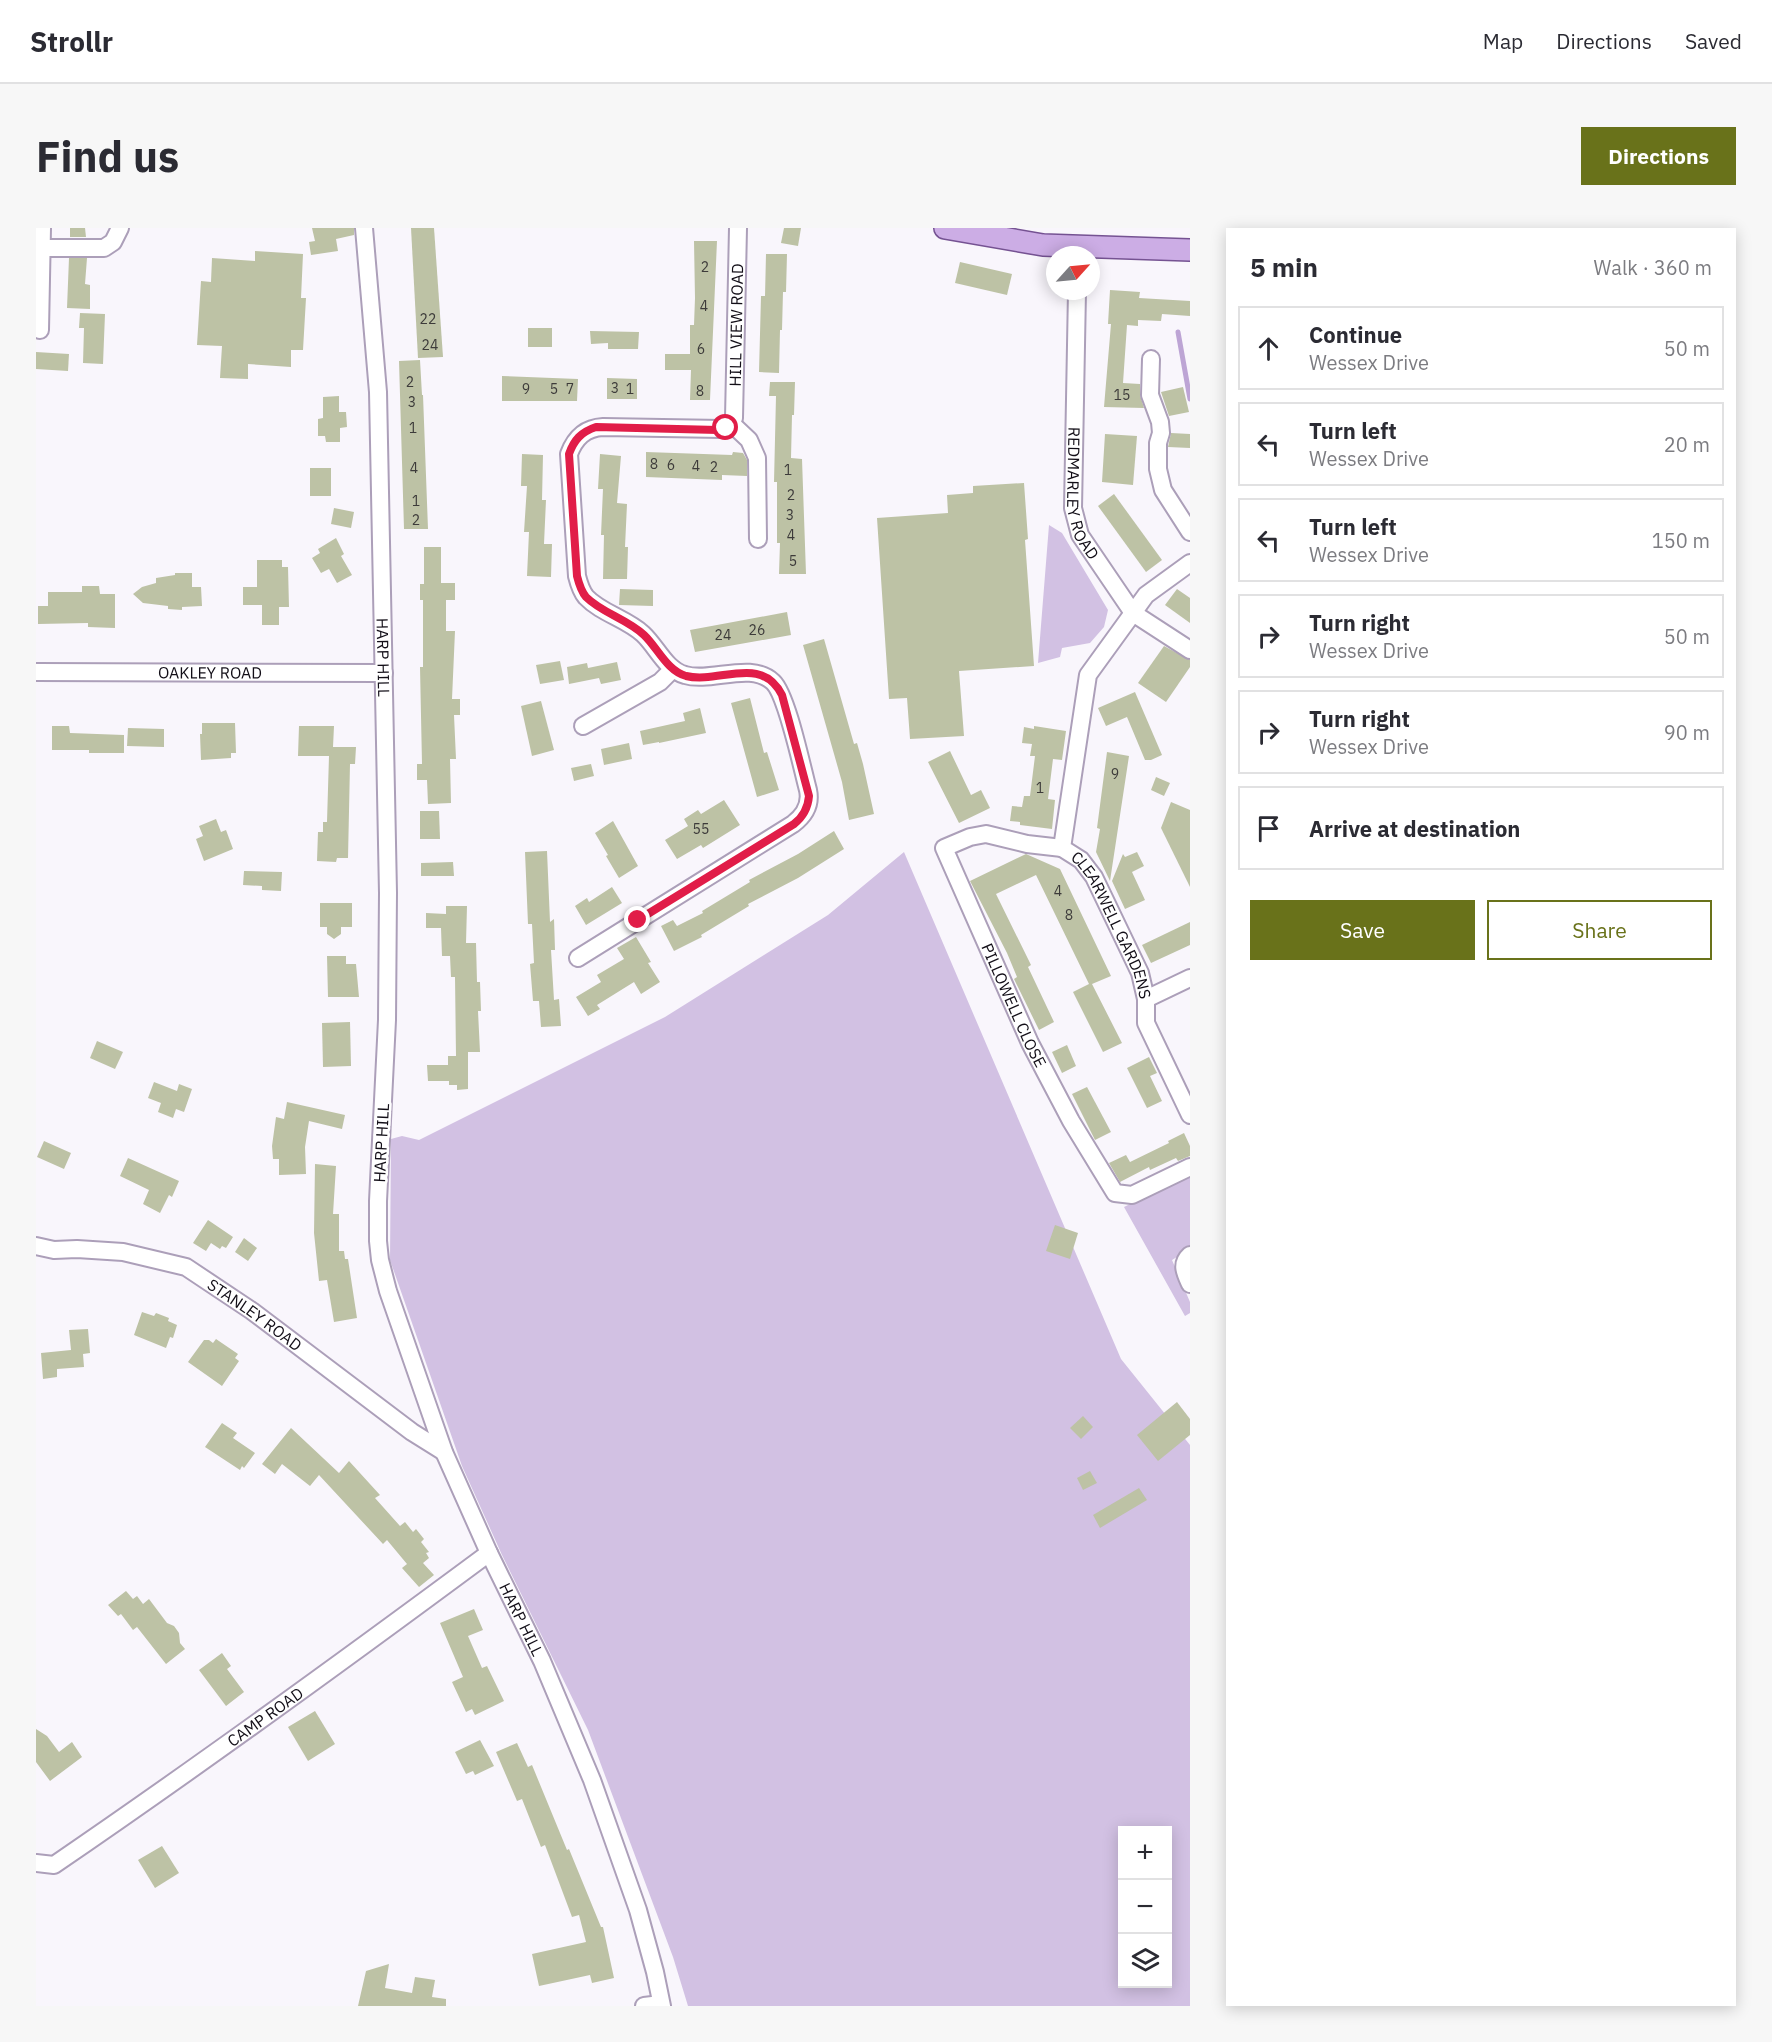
<!DOCTYPE html>
<html lang="en">
<head>
<meta charset="utf-8">
<style>
	body { margin:0; font-family:"IBM Plex Sans",sans-serif; background:#f7f7f7; color:#2b2b33 }
	.controls { position:absolute; right:18px; bottom:18px; display:grid; overflow:hidden; border-radius:0px; box-shadow:0 3px 15px #0003 }
	.controls button { width:54px; height:54px; display:grid; place-items:center; padding:0; border:0; border-bottom:2px solid #e1e1e2; background:#fff; color:#2b2b33; font:30px sans-serif }
	.compass { position:absolute; left:1010px; top:18px; width:54px; height:54px; border-radius:50%; background:#fff; box-shadow:0 3px 15px #0003; rotate:63deg }
	.stop { position:absolute; width:18px; height:18px; margin:-14px; border:4px solid #e11d48; border-radius:50%; background:#fff }
	.stop.end { background:#e11d48; border-color:#fff; box-shadow:0 2px 6px #0008 }
	.list { margin:0; padding:0; list-style:none }
	h2 { display:flex; justify-content:space-between; align-items:center; height:78px; margin:0; padding:0 24px; font-size:26px }
	h2 small { font-size:20px; font-weight:400; color:#7c7c81 }
	.list li { display:grid; grid-template-columns:39px 1fr auto; gap:18px; align-items:center; box-sizing:border-box; height:84px; margin:0 12px 12px; padding:0 12px; border:2px solid #e1e1e2; border-radius:0px }
	.list b { display:block; font-size:22px; white-space:nowrap }
	.list p { margin:0; font-size:20px; white-space:nowrap; color:#7c7c81 }
	.list em { font-size:20px; font-style:normal; color:#7c7c81 }
	.actions { display:flex; gap:12px; padding:18px 24px }
	.actions a { flex:1; padding:14px 0; border:2px solid #69721a; border-radius:0px; text-align:center; font-size:21px; color:#69721a }
	.actions .main { background:#69721a; color:#fff }
	.icon { flex:none; width:33px; height:33px; fill:none; stroke:currentColor; stroke-width:2; stroke-linecap:round; stroke-linejoin:round }
	.map { position:relative; flex:none; width:1154px; height:1778px; overflow:hidden; border-radius:0px }
	header { display:flex; align-items:center; gap:36px; box-sizing:border-box; height:84px; padding:0 30px; background:#fff; border-bottom:2px solid #e1e1e2 }
	header strong { font-size:28px }
	nav { display:flex; gap:33px; margin-inline-start:auto; font-size:21px }
	.intro { display:flex; align-items:center; justify-content:space-between; box-sizing:border-box; height:144px; padding:0 36px }
	h1 { margin:0; font-size:42px }
	.button { padding:15px 27px; border-radius:0px; background:#69721a; color:#fff; font-size:21px; font-weight:700 }
	main { display:flex; gap:36px; padding:0 36px }
	aside { flex:1; background:#fff; border-radius:0px; box-shadow:0 3px 15px #0003 }
	.map>svg:first-child { display:block }
	.green { fill:#d2c1e3; fill-rule:evenodd }
	.lines { fill:none; stroke-linecap:round; stroke-linejoin:round }
	.stream { stroke:#bda4d5; stroke-width:5 }
	.building { fill:#bdc2a5 }
	.minor-casing { stroke:#ac9fb9; stroke-width:20 }
	.major-casing { stroke:#755292; stroke-width:24 }
	.minor { stroke:#fff; stroke-width:16 }
	.major { stroke:#ccade5; stroke-width:21 }
	.route { stroke:#e11d48; stroke-width:8 }
	.labels { text-anchor:middle; stroke-width:5; stroke-linejoin:round; paint-order:stroke }
	.number-label { font-size:14px; fill:#3d3b3a }
	.street-label { font-size:16px; fill:#120e17; stroke:#fff }
</style>
</head>
<body>
<header>
<strong>Strollr</strong>
<nav><a>Map</a><a>Directions</a><a>Saved</a></nav>
</header>
<div class="intro"><h1>Find us</h1><a class="button">Directions</a></div>
<main>
<div class="map">
<svg width="1154" height="1778" viewBox="0 0 1154 1778">
	<rect width="100%" height="100%" fill="#f9f6fc"/>
	<!-- green -->
	<g class="green">
		<path d="M1013,297l13,8 46,77 -4,17 -14,16 -28,5 -2,9 -22,6z"/>
		<path d="M868,624l217,507 69,86v561h-502l-15,-49 -85,-227 -86,-175 -40,-89 -72,-206 1,-121 11,-3 17,4 246,-123 163,-102zM1086,1602h46v154h-46z"/>
		<path d="M1154,947v74l-18,11 18,42v11l-5,3 -61,-109z"/>
	</g>
	<g class="lines">
		<!-- stream -->
		<path class="stream" d="M1142,104l12,67"/>
	</g>
	<!-- building -->
	<g class="building">
		<path d="M34,0h15l1,9h-16z"/>
		<path d="M276,0h42v7l-18,4 2,12 -27,4 -2,-13 6,-1z"/>
		<path d="M375,0h23l9,129 -25,1z"/>
		<path d="M748,0h17l-3,18 -17,-3z"/>
		<path d="M658,13h23l-7,159h-20l1,-30h-26v-16h25v-29h4l1,-27z"/>
		<path d="M219,23l48,3 -2,44h5l-3,52h-12v17l-43,-3v15l-28,-1 2,-32 -25,-1 4,-64 10,1 1,-24 43,3z"/>
		<path d="M730,26h21l-1,38h-3l-1,38h-2l-1,43 -20,-1 2,-76h4z"/>
		<path d="M33,30h18l-2,26 5,1v24l-23,-1z"/>
		<path d="M924,34l52,12 -5,21 -52,-12z"/>
		<path d="M1074,62l30,2 -1,6 51,3v15l-28,-2 -1,7 -23,-1v6l-11,-1 -4,58 17,1v11l4,13 -40,-1 7,-83h-3z"/>
		<path d="M44,85l25,1 -2,50 -20,-1 1,-35h-5z"/>
		<rect x="492" y="100" width="24" height="19"/>
		<path d="M554,103l49,1 -1,17h-30v-6l-17,1z"/>
		<path d="M0,124l33,2 -1,17 -32,-2z"/>
		<path d="M384,132l2,35h1l5,134h-24l-5,-168z"/>
		<path d="M466,148l76,3 -1,22h-75z"/>
		<path d="M571,150l30,1v20h-30z"/>
		<path d="M734,154h25l-1,33h-2l-1,43 11,1 4,115h-27l1,-31h-3v-61h-3l2,-86h-7z"/>
		<path d="M1147,159l6,25 -20,4 -8,-24z"/>
		<path d="M303,168v16h7l1,15 -7,1v14h-14l-1,-6h-7v-17l5,-1v-21z"/>
		<path d="M1135,205l19,1v14l-22,-1z"/>
		<path d="M1069,206l32,2 -4,49 -31,-3z"/>
		<path d="M610,224l86,3 1,-3 10,1 4,7v16l-25,-1v5l-76,-3z"/>
		<path d="M486,226l21,1 -1,45h4l-2,44h8l-1,33 -24,-1 2,-44h-5l3,-46h-6z"/>
		<path d="M564,226l21,2 -4,47 10,1 -2,43h3l-1,32h-24l1,-44h-3l2,-46h-5z"/>
		<rect x="274" y="240" width="21" height="28"/>
		<path d="M988,255l4,56 -3,1 9,126 -75,5 5,65 -54,3 -3,-41 -18,1 -12,-181 71,-5 -1,-18 26,-2v-7z"/>
		<path d="M1078,266l48,66 -16,12 -48,-66z"/>
		<path d="M298,280l20,4 -3,16 -20,-4z"/>
		<path d="M300,310l8,16 -3,2 11,19 -15,8 -8,-14 -8,4 -9,-15 8,-5 -2,-4z"/>
		<path d="M388,319h17v36h14v17h-9v31h9l-3,68h8v16h-6l2,44h-6l1,44 -23,1 -1,-24h-10v-16h5l-2,-97h3v-67h-3v-16h4z"/>
		<path d="M221,332h25v7h6l1,40h-10v18h-17v-20h-19v-18h14z"/>
		<path d="M139,345h17v14h9l1,19 -20,1v3l-14,-1v-3l-25,-3 -10,-9 9,-7 14,-4v-5l19,-3z"/>
		<path d="M46,358h17l1,8h15v34l-27,-1v-4l-50,1v-18h10v-14h34z"/>
		<path d="M584,361l33,1v16l-34,-1z"/>
		<path d="M1141,361l13,9v25l-25,-18z"/>
		<path d="M751,384l4,23 -96,17 -5,-22z"/>
		<path d="M788,411l30,105 3,-1 6,21 11,50 -25,6 -7,-38 -39,-137z"/>
		<path d="M1128,418l26,14v7l-24,35 -28,-19z"/>
		<path d="M524,433l4,19 -24,4 -4,-19z"/>
		<path d="M581,434l4,18 -20,4 -2,-6 -30,6 -2,-17 20,-4 1,5z"/>
		<path d="M1099,464l27,63 -11,5h-6l-18,-43 -21,9 -8,-18z"/>
		<path d="M714,470l14,55 3,-1 12,38 -22,7 -26,-94z"/>
		<path d="M505,473l13,49 -22,6 -11,-50z"/>
		<path d="M664,480l6,25 -47,10v-1l-16,3 -3,-14 45,-10 -2,-8z"/>
		<path d="M166,495h33l1,30h-5v5l-30,2 -1,-26h2z"/>
		<path d="M16,498h17l1,7 54,2v18h-35v-3h-37z"/>
		<path d="M263,498h35l-1,21h23l-1,17h-5l-2,94h-11l-1,4 -19,-1 1,-29h5v-10h4l2,-66h-31z"/>
		<path d="M998,498l32,5 -4,29 -9,-1 -5,40 7,1 -3,29 -32,-4v-3l-10,-1 2,-15 10,1 2,-11h6l5,-40h-5l2,-12 -10,-1 2,-16 10,2z"/>
		<path d="M92,500l36,1v18l-37,-1z"/>
		<path d="M593,515l3,16 -28,6 -3,-16z"/>
		<path d="M914,523l21,44 10,-5 9,18 -31,15 -31,-61z"/>
		<path d="M1071,524l22,4 -19,125 -14,-29 4,-23 -3,-1z"/>
		<path d="M555,536l3,12 -20,5 -3,-13z"/>
		<path d="M1120,549l14,6 -6,13 -13,-6z"/>
		<path d="M688,572l16,25 -37,23 -2,-3 -24,14 -12,-19 23,-14 -4,-7 14,-9 3,4z"/>
		<path d="M1135,574l19,8v77l-29,-59z"/>
		<path d="M384,583h19l1,28h-20z"/>
		<path d="M180,591l5,13 5,-2 7,19 -29,12 -8,-22 7,-3 -4,-10z"/>
		<path d="M577,593l25,45 -19,12 -13,-22 2,-1 -13,-22z"/>
		<path d="M798,603l10,18 -46,29 -50,26 1,2 -48,29 1,2 -28,14 -13,-25 12,-6 4,6 26,-13 -1,-2 48,-29 -1,-2 49,-26z"/>
		<path d="M511,623l3,71 4,-3 1,31h-4l3,50 5,-1 2,27 -20,1 -2,-26h-6l-3,-37 4,-1 -2,-39h-4l-3,-72z"/>
		<path d="M1101,624l7,14 -12,6 13,28 -20,9 -13,-28 11,-27 2,3z"/>
		<path d="M990,626l34,15 51,107 -19,8 30,59 -19,9 -30,-60 16,-8 -53,-109 -40,19 35,71 -3,2 26,55 -15,8 -25,-51 3,-2 -10,-24 -37,-72z"/>
		<path d="M417,634l1,14h-33v-13z"/>
		<path d="M208,643l38,1 -1,19 -19,-1v-4l-19,-1z"/>
		<path d="M576,659l10,16 -36,22 -11,-19 12,-8 2,4z"/>
		<path d="M284,675h32v24h-11v7l-7,5 -7,-5v-7h-7z"/>
		<path d="M410,678h21l-1,37h10l1,39h3l1,29h-3l2,41h-12v37l-11,1v-5h-8v-4h-21l-1,-16h21v-9h8l-1,-79h-4l-1,-21h-8l-1,-28h-15v-15l20,1z"/>
		<path d="M1154,694v23l-39,18 -9,-18z"/>
		<path d="M600,709l15,25 -3,1 12,19 -19,12 -7,-12 -37,23 3,4 -12,7 -12,-19 25,-15 -4,-7 27,-16 -7,-11z"/>
		<path d="M291,728h19v8h10l3,33h-31z"/>
		<path d="M314,794l1,44 -28,1 -1,-44z"/>
		<path d="M61,813l26,11 -8,17 -25,-11z"/>
		<path d="M1031,817l9,21 -14,7 -10,-21z"/>
		<path d="M1113,829l8,16 -7,3 12,25 -15,7 -20,-40z"/>
		<path d="M118,854l23,9 2,-7 13,5 -8,23 -8,-3 -3,9 -15,-6 3,-9 -13,-5z"/>
		<path d="M1051,859l24,45 -16,8 -23,-46z"/>
		<path d="M251,874l58,13 -3,14 -33,-8 -4,26 1,27 -27,1v-16h-6l-1,-13 4,-29 8,2z"/>
		<path d="M1148,905l6,13v10l-12,5 -2,-3 -26,12 -1,-3 -29,15 -11,-19 17,-8 4,7 39,-19 -1,-2z"/>
		<path d="M8,913l27,12 -7,16 -27,-12z"/>
		<path d="M92,930l51,23 -7,16 -3,-2 -9,18 -17,-9 6,-14 -29,-14z"/>
		<path d="M279,936l21,2 -3,48h6v37h5l1,8h3l9,59 -23,4 -7,-42 -8,1 -5,-48z"/>
		<path d="M172,992l25,17 -7,11 -4,-2 -2,3 -9,-6 -5,8 -13,-8z"/>
		<path d="M1019,997l23,8 -8,26 -24,-8z"/>
		<path d="M208,1010l13,10 -9,13 -13,-9z"/>
		<path d="M106,1084l12,4 2,-3 13,5 -1,3 9,4 -4,13 -3,-1 -4,11 -32,-13z"/>
		<path d="M52,1101l2,24 -7,1 1,13 -27,2v8l-14,2 -2,-26 30,-3 -2,-20z"/>
		<path d="M180,1111l22,15 -3,4 4,3 -17,25 -34,-24 16,-22h5l4,3z"/>
		<path d="M1141,1174l13,17v16l-32,26 -21,-26z"/>
		<path d="M1047,1188l10,11 -12,12 -11,-11z"/>
		<path d="M186,1195l15,10 -4,5 22,15 -11,15 -2,-2 -2,4 -35,-23z"/>
		<path d="M255,1200l48,45 10,-12 31,34 -5,3 25,28 5,-4 8,10 3,-3 8,10 -3,3 8,10 -3,1 3,5 -6,5 11,12 -15,12 -17,-19 5,-4 -20,-24 -4,4 -64,-69 -9,11 -28,-22 -7,10 -13,-10z"/>
		<path d="M1054,1243l7,12 -14,7 -6,-12z"/>
		<path d="M1103,1260l8,12 -47,28 -7,-13z"/>
		<path d="M90,1363l7,8 4,-3 6,8 6,-5 18,24 7,3 5,7 1,10 5,6 -19,15 -29,-37 -4,3 -12,-16 -3,2 -10,-11z"/>
		<path d="M438,1381l9,21 -15,6 14,32 5,-2 17,35 -29,14 -3,-6 -6,3 -14,-30 11,-5 -23,-54z"/>
		<path d="M186,1425l9,13 -4,3 17,23 -18,14 -27,-36z"/>
		<path d="M279,1483l20,33 -27,17 -20,-34z"/>
		<path d="M0,1501l11,7 12,16 13,-10 10,15 -32,24 -14,-19z"/>
		<path d="M444,1512l14,26 -19,9 -2,-4 -7,3 -11,-22z"/>
		<path d="M481,1515l11,24 4,-2 35,85 2,-1 32,78h2l11,51 -22,5 -2,-8 -51,11 -7,-32 54,-12 -7,-27 -7,2 -27,-72 -4,2 -19,-48 -5,2 -21,-49z"/>
		<path d="M126,1618l17,27 -24,15 -17,-28z"/>
		<path d="M353,1736l-4,24 27,5 3,-16 20,3 -3,17 14,2v7h-88l8,-35z"/>
	</g>
	<g class="lines">
		<!-- minor casing -->
		<g class="minor-casing">
			<g id="minor">
				<path id="s1" d="M328,0l14,164 10,501 -1,127 -9,181v40l2,19 8,31 56,161 45,101 53,108 50,119 46,130 17,62 7,34"/>
				<path d="M5,20h63l9,-6 7,-14"/>
				<path id="s2" d="M1041,63l-4,217 7,27 53,78 57,37"/>
				<path d="M4,102l2,-102"/>
				<path d="M1115,131l-1,36 10,27 1,11 -3,10v26l5,21 27,42"/>
				<path d="M695,195l18,17 8,18 1,81"/>
				<path id="s3" d="M1154,335l-44,32 -58,80 -26,173 19,12 13,17 46,96 6,26v24l44,92"/>
				<path id="s4" d="M0,444l348,1"/>
				<path d="M547,498l77,-44 13,-13"/>
				<path id="s5" d="M1026,620l-35,-4 -41,-10 -16,3 -26,11 86,195 41,78 44,72 17,2 58,-28"/>
				<path id="s6" d="M542,730l215,-134c12,-9 18,-20 15,-34 -6,-22 -21,-95 -35,-108 -22,-21 -62,1 -88,-7 -19,-5 -28,-28 -42,-41 -16,-15 -42,-21 -57,-37 -5,-6 -7,-13 -9,-21l-8,-122c6,-16 16,-26 34,-27l119,2 7,-3 5,-8 4,-190"/>
				<path d="M1110,771l44,-21"/>
				<path id="s7" d="M0,1018l18,4 23,-1 46,3 63,15 66,44 160,121 32,20"/>
				<path d="M1154,1027c-10,9 -5,18 0,29"/>
				<path id="s8" d="M0,1635l18,2c148,-101 292,-206 435,-312"/>
				<path d="M608,1778l17,-2"/>
			</g>
		</g>
		<!-- major casing -->
		<g class="major-casing">
			<path id="major" d="M909,0l98,17 147,5"/>
		</g>
		<!-- minor -->
		<use href="#minor" class="minor"/>
		<!-- major -->
		<use href="#major" class="major"/>
	</g>
	<g class="lines">
		<!-- route -->
		<path class="route" d="M602,692l156,-96c9,-7 14,-16 15,-28l-27,-101c-21,-41 -62,-11 -96,-19 -19,-5 -29,-29 -42,-41 -17,-16 -42,-22 -58,-38 -5,-6 -7,-13 -9,-21l-8,-122c5,-14 12,-22 27,-27l122,3 8,-2"/>
	</g>
	<g class="labels">
		<!-- number labels -->
		<g class="number-label">
			<text x="669" y="44">2</text>
			<text x="668" y="83">4</text>
			<text x="392" y="96">22</text>
			<text x="394" y="122">24</text>
			<text x="665" y="126">6</text>
			<text x="374" y="159">2</text>
			<text x="579" y="165">3</text>
			<text x="490" y="166">9</text>
			<text x="518" y="166">5</text>
			<text x="534" y="166">7</text>
			<text x="594" y="166">1</text>
			<text x="664" y="168">8</text>
			<text x="1086" y="172">15</text>
			<text x="376" y="179">3</text>
			<text x="377" y="205">1</text>
			<text x="618" y="241">8</text>
			<text x="635" y="242">6</text>
			<text x="660" y="243">4</text>
			<text x="678" y="244">2</text>
			<text x="378" y="245">4</text>
			<text x="752" y="247">1</text>
			<text x="755" y="272">2</text>
			<text x="380" y="278">1</text>
			<text x="754" y="292">3</text>
			<text x="380" y="297">2</text>
			<text x="755" y="312">4</text>
			<text x="757" y="338">5</text>
			<text x="721" y="407">26</text>
			<text x="687" y="412">24</text>
			<text x="1079" y="551">9</text>
			<text x="1004" y="565">1</text>
			<text x="665" y="606">55</text>
			<text x="1022" y="668">4</text>
			<text x="1033" y="692">8</text>
		</g>
		<!-- street labels -->
		<g class="street-label">
			<text dy="6" stroke="none"><textPath href="#s6" startOffset="1046">HILL VIEW ROAD</textPath></text>
			<text dy="6" stroke="none"><textPath href="#s2" startOffset="204">REDMARLEY ROAD</textPath></text>
			<text dy="6" stroke="none"><textPath href="#s1" startOffset="430">HARP HILL</textPath></text>
			<text dy="6" stroke="none"><textPath href="#s4" startOffset="174">OAKLEY ROAD</textPath></text>
			<text dy="6" stroke="none"><textPath href="#s3" startOffset="423">CLEARWELL GARDENS</textPath></text>
			<text dy="6" stroke="none"><textPath href="#s5" startOffset="294">PILLOWELL CLOSE</textPath></text>
			<text transform="translate(345 915) rotate(-87)" y="6">HARP HILL</text>
			<text dy="6" stroke="none"><textPath href="#s7" startOffset="236">STANLEY ROAD</textPath></text>
			<text dy="6" stroke="none"><textPath href="#s1" startOffset="1420">HARP HILL</textPath></text>
			<text dy="6" stroke="none"><textPath href="#s8" startOffset="276">CAMP ROAD</textPath></text>
		</g>
	</g>
</svg>
<div class="controls">
<button>+</button>
<button>−</button>
<button><svg class="icon" aria-label="layers" viewBox="0 0 24 24"><path d="M12 4l9 5-9 5-9-5zM3 14l9 5 9-5"/></svg></button>
</div>
<svg class="compass" viewBox="-18 -18 36 36"><path d="M0-13l5 13h-10z" fill="#e53935"/><path d="M0 13l5-13h-10z" fill="#7c7c81"/></svg>
<div class="stop" style="left:690px;top:200px"></div>
<div class="stop end" style="left:602px;top:692px"></div>
</div>
<aside>
<h2>5 min<small>Walk · 360 m</small></h2>
<ul class="list">
<li><svg class="icon" aria-label="ahead" viewBox="0 0 24 24"><path d="M12 20V5M6 11l6-6 6 6"/></svg><div><b>Continue</b><p>Wessex Drive</p></div><em>50 m</em></li>
<li><svg class="icon" aria-label="left" viewBox="0 0 24 24"><path d="M17 20v-9H6M10 6l-5 5 5 5"/></svg><div><b>Turn left</b><p>Wessex Drive</p></div><em>20 m</em></li>
<li><svg class="icon" aria-label="left" viewBox="0 0 24 24"><path d="M17 20v-9H6M10 6l-5 5 5 5"/></svg><div><b>Turn left</b><p>Wessex Drive</p></div><em>150 m</em></li>
<li><svg class="icon" aria-label="right" viewBox="0 0 24 24"><path d="M7 20v-9h11M14 6l5 5-5 5"/></svg><div><b>Turn right</b><p>Wessex Drive</p></div><em>50 m</em></li>
<li><svg class="icon" aria-label="right" viewBox="0 0 24 24"><path d="M7 20v-9h11M14 6l5 5-5 5"/></svg><div><b>Turn right</b><p>Wessex Drive</p></div><em>90 m</em></li>
<li><svg class="icon" aria-label="arrive" viewBox="0 0 24 24"><path d="M6 21V4h12l-3 4 3 4H6"/></svg><div><b>Arrive at destination</b></div></li>
</ul>
<div class="actions"><a class="main">Save</a><a>Share</a></div>
</aside>
</main>
</body>
</html>
